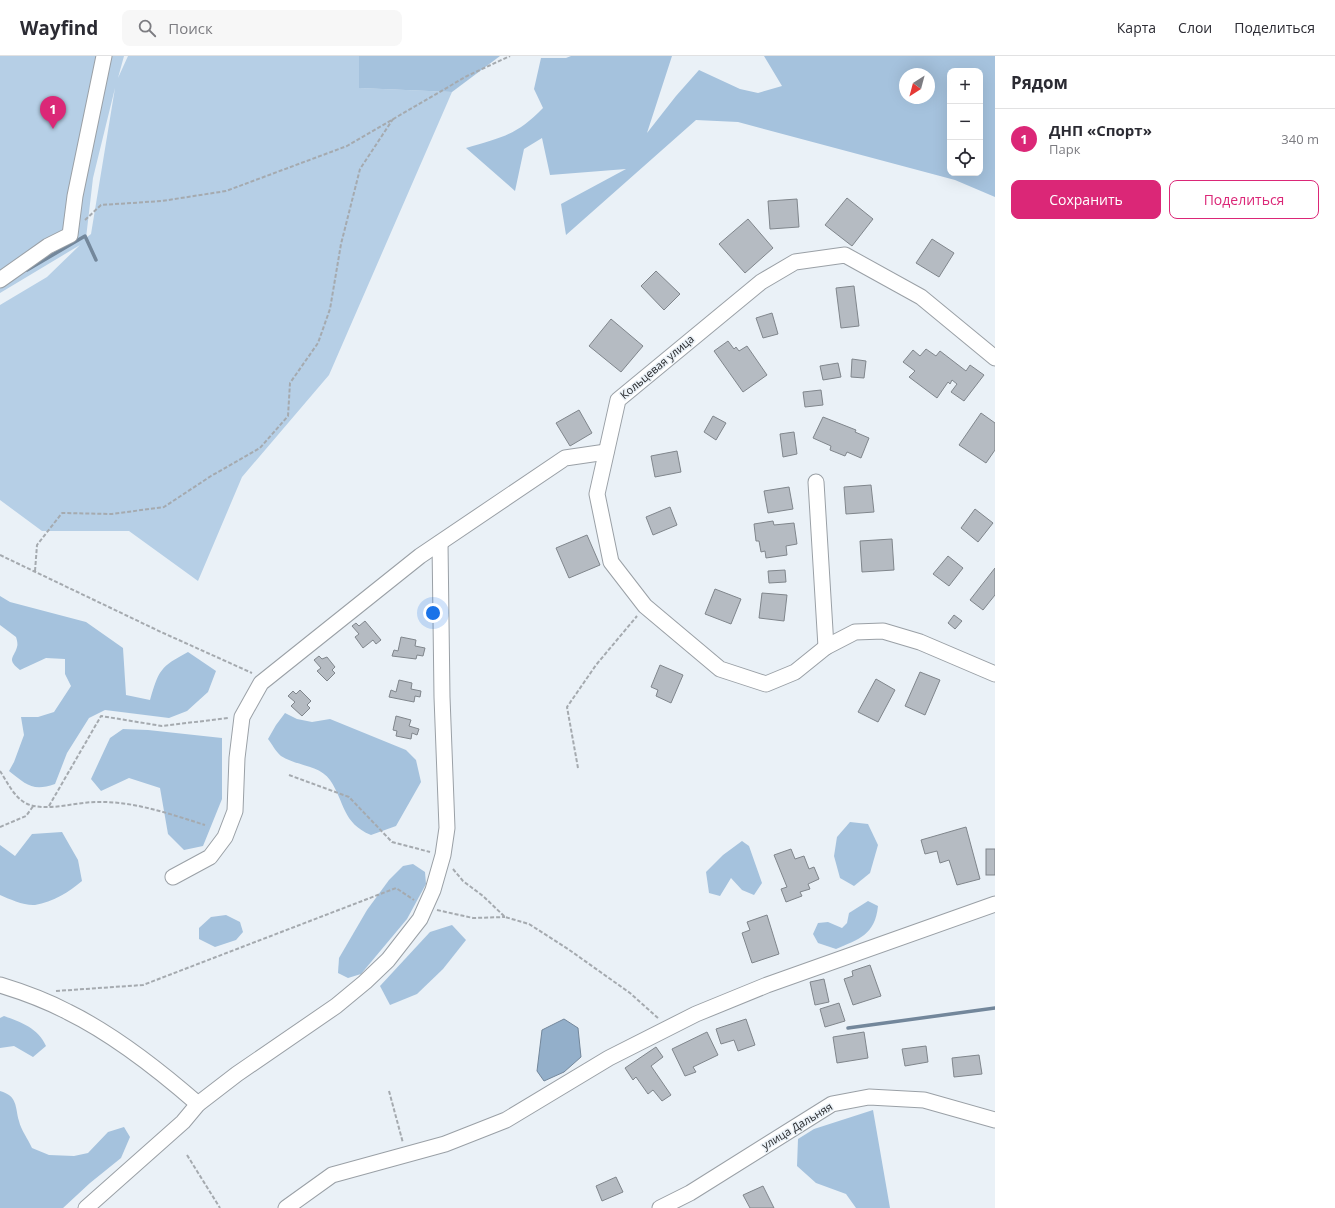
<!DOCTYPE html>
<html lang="ru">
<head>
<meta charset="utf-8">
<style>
	body { margin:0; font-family:"Open Sans",sans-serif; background:#f7f7f7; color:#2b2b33 }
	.controls { position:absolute; right:12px; top:12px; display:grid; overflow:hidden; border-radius:8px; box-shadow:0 4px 16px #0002 }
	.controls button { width:36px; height:36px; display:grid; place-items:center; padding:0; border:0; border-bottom:1px solid #e1e1e2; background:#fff; color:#2b2b33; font:20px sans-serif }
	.compass { position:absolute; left:899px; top:12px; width:36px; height:36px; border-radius:50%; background:#fff; box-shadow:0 4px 16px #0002; rotate:216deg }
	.you { position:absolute; left:433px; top:557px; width:14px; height:14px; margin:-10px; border:3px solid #fff; border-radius:50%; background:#1a73e8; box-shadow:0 0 0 6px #1a73e833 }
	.badge { display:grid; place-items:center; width:26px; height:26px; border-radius:50%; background:#db2777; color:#fff; font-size:13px; font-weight:700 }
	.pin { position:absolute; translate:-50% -33px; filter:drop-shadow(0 1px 2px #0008) }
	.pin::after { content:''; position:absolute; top:21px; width:14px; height:12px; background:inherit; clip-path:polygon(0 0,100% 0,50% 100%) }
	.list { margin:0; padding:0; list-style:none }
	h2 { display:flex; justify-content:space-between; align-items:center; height:52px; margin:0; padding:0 16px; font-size:17px }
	h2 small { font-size:13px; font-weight:400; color:#7c7c81 }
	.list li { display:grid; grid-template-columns:26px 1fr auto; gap:12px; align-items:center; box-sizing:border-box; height:60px; padding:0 16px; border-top:1px solid #e1e1e2 }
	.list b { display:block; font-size:15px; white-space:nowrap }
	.list p { margin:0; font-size:13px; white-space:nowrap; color:#7c7c81 }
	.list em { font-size:13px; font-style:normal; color:#7c7c81 }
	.actions { display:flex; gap:8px; padding:12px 16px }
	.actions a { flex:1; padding:9px 0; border:1px solid #db2777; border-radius:8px; text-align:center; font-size:14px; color:#db2777 }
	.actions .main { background:#db2777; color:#fff }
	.icon { flex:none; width:22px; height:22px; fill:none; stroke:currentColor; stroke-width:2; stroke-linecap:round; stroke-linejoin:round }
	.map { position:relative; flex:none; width:995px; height:1152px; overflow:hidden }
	header { display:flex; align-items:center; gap:24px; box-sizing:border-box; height:56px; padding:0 20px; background:#fff; border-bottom:1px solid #e1e1e2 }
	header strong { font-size:19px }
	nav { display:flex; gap:22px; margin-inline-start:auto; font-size:14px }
	.search { width:280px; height:36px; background:#f7f7f7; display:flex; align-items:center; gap:10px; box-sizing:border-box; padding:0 14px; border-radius:8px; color:#7c7c81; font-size:15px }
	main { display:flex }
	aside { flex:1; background:#fff }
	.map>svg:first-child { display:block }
	.green { fill:#b6cfe6; fill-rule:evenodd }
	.forest { fill:#a5c2dd; fill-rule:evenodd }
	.water { fill:#93afca; stroke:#73879b }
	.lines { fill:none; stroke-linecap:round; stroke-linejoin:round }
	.stream { stroke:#73879b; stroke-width:3.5 }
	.building { fill:#b5bbc2; stroke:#80868c }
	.minor-casing { stroke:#9aa0a6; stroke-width:17 }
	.path { stroke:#a5aaaf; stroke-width:2; stroke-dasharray:4 2; stroke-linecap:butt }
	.minor { stroke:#fff; stroke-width:15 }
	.labels { text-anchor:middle; stroke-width:3; stroke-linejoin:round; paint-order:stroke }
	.street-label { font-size:11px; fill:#27292c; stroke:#eaf1f7 }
</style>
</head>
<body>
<header>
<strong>Wayfind</strong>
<div class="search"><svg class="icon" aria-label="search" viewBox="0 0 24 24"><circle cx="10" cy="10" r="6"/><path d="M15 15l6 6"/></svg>Поиск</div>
<nav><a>Карта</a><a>Слои</a><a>Поделиться</a></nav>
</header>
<main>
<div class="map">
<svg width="995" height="1152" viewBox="0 0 995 1152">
	<rect width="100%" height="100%" fill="#eaf1f7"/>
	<!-- green -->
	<path class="green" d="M0,0h124l-6,22 10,-22h231l1,32 92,4 -123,283 -87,102 -44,104 -69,-50h-87l-42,-31v-195l47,-28 33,-32 -80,48zM115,32l-24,146 -5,4 7,-60z"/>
	<!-- forest -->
	<g class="forest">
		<path d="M359,0h141l-48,36 -93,-4z"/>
		<path d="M571,0h101l-25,77 29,-37 23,-26 41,19 18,4 24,-7 -18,-30h231v141l-40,-17 -217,-58 -42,-2 -130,115 -5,-31 65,-35 -76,6 -8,-37 -18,11 -9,42 -49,-43c35,-10 51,-13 77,-40l-9,-19 7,-31h25zM950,15h30v102h-30zM905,18h24v24h-24z"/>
		<path d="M0,540l10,6 76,20 37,26 3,47 24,5c9,-30 10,-33 38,-48l28,19 -8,21 -21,19 -18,7 -64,-8 -16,8 -22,35 -12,31c-23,8 -29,0 -46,-13l5,-9 10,-27 -3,-18h17l16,-5 17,-26 -6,-12v-15l-19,-1 -26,12c-14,-11 -6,-12 -3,-23 1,-3 0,-7 -1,-10l-16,-12z"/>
		<path d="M285,657l12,6 15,3 18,-3 76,31 10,10 5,22 -25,44 -25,9c-29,-12 -26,-33 -41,-55 -10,-15 -34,-14 -49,-24 -5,-4 -9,-12 -13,-17l8,-14z"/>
		<path d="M123,673l25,1 74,8v61l-19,47 -19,4 -16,-16 -8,-46 -31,-10 -28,13 -10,-12 19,-41z"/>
		<path d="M850,766l18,2 10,21 -8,28 -16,13 -14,-8 -6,-22 3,-19z"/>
		<path d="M62,776l16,28 4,21c-13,11 -29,21 -47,24 -10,1 -26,-6 -35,-10v-50l15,11 17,-22z"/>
		<path d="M742,785l7,5 13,37 -8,12 -12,-5 -11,-12 -11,18 -11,-3 -3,-21 17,-17z"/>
		<path d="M413,808l12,8 1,12 -19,35 -46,55 -13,4 -10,-5 1,-15 28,-48 22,-30 14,-14z"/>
		<path d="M868,845l10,5c-3,29 -19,33 -42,43l-18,-6 -5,-9 5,-11 10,-1 14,6 5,-5 2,-10z"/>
		<path d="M226,859l14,7 3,10 -7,8 -21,7 -16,-8v-11l12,-11z"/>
		<path d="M452,869l14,15 -23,29 -26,25 -27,11 -10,-19 50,-54z"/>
		<path d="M4,960c17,6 34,12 42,30l-13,11 -19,-11 -14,2v-30z"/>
		<path d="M0,1035c18,5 15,16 19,30 2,9 9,18 13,27l17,7 25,1 14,-3 20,-21 16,-5 6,10 -9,21 -31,25 -27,25h-63z"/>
		<path d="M873,1054l17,98h-34l-10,-14 -30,-11 -19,-17 1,-27 16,-10z"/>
	</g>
	<!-- water -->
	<path class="water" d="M564,963l14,9 3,29 -17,15 -20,9 -7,-10 5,-41z"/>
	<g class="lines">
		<!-- stream -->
		<g class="stream">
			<path d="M27,214l58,-34 11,24"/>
			<path d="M848,972l147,-20"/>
		</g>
	</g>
	<!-- building -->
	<g class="building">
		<path d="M847,142l26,21 -21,27 -27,-21z"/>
		<path d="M797,143l2,28 -29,2 -2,-28z"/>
		<path d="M748,163l25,29 -28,25 -26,-29z"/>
		<path d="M932,183l22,14 -15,24 -23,-14z"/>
		<path d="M656,215l24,23 -16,16 -23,-24z"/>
		<path d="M854,230l5,40 -18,2 -5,-40z"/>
		<path d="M772,257l6,21 -15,4 -7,-20z"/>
		<path d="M611,263l32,27 -22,26 -32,-26z"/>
		<path d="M728,285l6,8 2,-2 3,4 8,-5 20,29 -24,17 -29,-41z"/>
		<path d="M926,293l10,7 4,-5 26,20 4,-6 14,10 -20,26 -13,-9 6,-8 -5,-4 -2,4 -2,-2 -11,16 -28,-21 6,-6 -12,-9 10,-12 7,6z"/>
		<path d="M852,303l14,2 -2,17 -13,-1z"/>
		<path d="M838,307l3,14 -18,3 -3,-14z"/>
		<path d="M821,334l2,15 -18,2 -2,-15z"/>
		<path d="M579,354l13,23 -22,13 -14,-23z"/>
		<path d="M981,357l14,10v27l-9,13 -27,-18z"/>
		<path d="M713,360l13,7 -10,17 -12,-8z"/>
		<path d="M823,361l33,13 -1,2 14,6 -8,20 -14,-6 -2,4 -15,-6 1,-4 -18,-8z"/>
		<path d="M794,376l3,22 -14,3 -3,-23z"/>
		<path d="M677,395l4,21 -26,5 -4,-21z"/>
		<path d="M871,429l3,27 -28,2 -2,-27z"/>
		<path d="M789,431l4,22 -25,4 -4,-22z"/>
		<path d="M670,451l7,18 -24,10 -7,-18z"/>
		<path d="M975,453l18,14 -15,19 -17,-14z"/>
		<path d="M773,465l1,4 20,-2 3,21 -11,2 1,9 -21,3 -1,-7 -4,1 -2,-11h-3l-2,-17z"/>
		<path d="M587,479l13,30 -31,13 -13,-30z"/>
		<path d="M892,483l2,31 -32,2 -2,-31z"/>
		<path d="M948,500l15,12 -14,18 -16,-12z"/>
		<path d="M995,512v27l-12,15 -13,-10z"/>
		<path d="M785,514l1,12 -17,1 -1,-12z"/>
		<path d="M715,533l26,10 -10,25 -26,-10z"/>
		<path d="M762,537l25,2 -3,26 -25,-3z"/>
		<path d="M954,559l8,6 -7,8 -7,-6z"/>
		<path d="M365,565l16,19 -5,4 -3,-4 -10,8 -8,-11 4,-3 -7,-8 4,-3 3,3z"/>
		<path d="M401,581l15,3 -1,6 10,2 -2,8 -6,-1 -1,4 -24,-3 2,-6 4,1z"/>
		<path d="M319,600l3,3 5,-2 8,10 -3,3 3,3 -8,8 -10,-10 4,-3 -7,-8z"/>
		<path d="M660,609l23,10 -12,28 -15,-7 2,-6 -7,-3z"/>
		<path d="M920,616l20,8 -15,35 -20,-9z"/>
		<path d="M876,623l19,11 -17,32 -20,-10z"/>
		<path d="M399,624l13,3 -1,6 10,2 -1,6 -5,-1 -1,6 -25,-5 2,-7 5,2z"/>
		<path d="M300,634l11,11 -4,4 3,3 -8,8 -11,-10 4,-4 -7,-6 5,-5 3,3z"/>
		<path d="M396,660l15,4 -2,6 10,3 -2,6 -5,-2 -1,6 -15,-3 1,-5 -4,-1z"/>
		<path d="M966,771l14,52 -23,6 -8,-25 -9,3 -3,-12 -12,3 -4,-14z"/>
		<path d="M791,793l4,10 9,-3 5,13 5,-2 5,12 -11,5 2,5 -10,3 2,4 -16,6 -5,-13 6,-2 -13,-32z"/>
		<rect x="986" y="793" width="9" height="26"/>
		<path d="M767,859l12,39 -27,9 -10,-30 8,-3 -3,-8z"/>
		<path d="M870,909l11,31 -28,9 -9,-26 9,-3 -1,-5z"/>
		<path d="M824,923l5,23 -14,3 -5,-23z"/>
		<path d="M839,947l6,18 -20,6 -5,-18z"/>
		<path d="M746,963l9,26 -17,6 -4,-11 -13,4 -5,-15z"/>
		<path d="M707,976l11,23 -25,12 3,5 -11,4 -13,-27z"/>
		<path d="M864,976l4,26 -31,5 -4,-26z"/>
		<path d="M926,990l2,16 -23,4 -3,-17z"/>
		<path d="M656,991l7,10 -12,9 20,29 -9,6 -9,-11 -5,4 -12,-17 -3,3 -8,-12z"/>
		<path d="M979,999l3,19 -28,3 -2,-19z"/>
		<path d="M616,1121l7,15 -21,9 -6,-15z"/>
		<path d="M763,1130l11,22h-24l-7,-13z"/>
	</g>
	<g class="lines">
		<!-- minor casing -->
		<g class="minor-casing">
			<g id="minor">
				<path d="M0,224l48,-34 22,-11 5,-39 29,-140"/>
				<path d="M995,302l-74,-61 -76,-42 -50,7 -34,20 -143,118 -21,94 14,68 34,44 75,63 46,15 29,-12 31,-25 29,-15 28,-1 37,11 75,32"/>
				<path d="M816,426l10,165"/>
				<path d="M173,821l37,-20 15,-20 10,-26 2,-53 5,-41 19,-34 159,-127 145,-98 41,-6"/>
				<path d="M0,929c23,7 47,16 68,27 47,23 91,58 130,92"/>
				<path d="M86,1152l97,-86 15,-18 39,-30 99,-68 29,-24 23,-22 32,-41 13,-29 10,-35 4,-27 -5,-131 -2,-154"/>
				<path d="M286,1152l46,-33 113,-31 61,-24 103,-62 87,-44 71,-29 228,-81"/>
				<path d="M660,1152l30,-15 142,-89 37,-7 55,3 71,20"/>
			</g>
		</g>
		<!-- path -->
		<g class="path">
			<path d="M85,164l16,-15 61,-4 64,-10 121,-45 120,-70 43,-20"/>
			<path d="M0,499l161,77 91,41"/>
			<path d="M35,515l2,-26 25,-32 50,1 52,-7 47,-31 49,-28 28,-32 2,-33 28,-40 12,-34 11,-65 19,-75 33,-50"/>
			<path d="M578,712l-11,-61 29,-42 41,-49"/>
			<path d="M0,715c8,12 15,29 30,34 22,6 45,-3 67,-3 37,-1 73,12 108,23"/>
			<path d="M289,719l60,22 43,45 38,10"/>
			<path d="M49,750l52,-90 61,10 66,-8"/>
			<path d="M0,771l26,-11 8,-11"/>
			<path d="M453,813l10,12 20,15 22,21 24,7 39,25 62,44 29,26"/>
			<path d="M437,854l36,8 32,-1"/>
			<path d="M56,935l87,-6 253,-97 18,12"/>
			<path d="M389,1035l14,52"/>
			<path d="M187,1099l33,53"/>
		</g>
		<!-- minor -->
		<use href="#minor" class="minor"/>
	</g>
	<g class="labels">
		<!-- street labels -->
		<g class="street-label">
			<text transform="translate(657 311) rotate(-40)" y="4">Кольцевая улица</text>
			<text transform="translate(797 1070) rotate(-31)" y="4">улица Дальняя</text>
		</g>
	</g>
</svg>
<div class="controls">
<button>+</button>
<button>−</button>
<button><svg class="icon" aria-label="locate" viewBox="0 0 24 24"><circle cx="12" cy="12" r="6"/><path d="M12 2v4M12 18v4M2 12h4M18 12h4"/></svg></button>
</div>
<svg class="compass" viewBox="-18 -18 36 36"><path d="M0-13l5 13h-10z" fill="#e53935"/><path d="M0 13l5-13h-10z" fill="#7c7c81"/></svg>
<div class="you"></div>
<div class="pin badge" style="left:53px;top:73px">1</div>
</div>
<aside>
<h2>Рядом<small></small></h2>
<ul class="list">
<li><span class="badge">1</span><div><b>ДНП «Спорт»</b><p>Парк</p></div><em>340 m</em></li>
</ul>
<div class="actions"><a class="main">Сохранить</a><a>Поделиться</a></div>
</aside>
</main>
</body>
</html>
